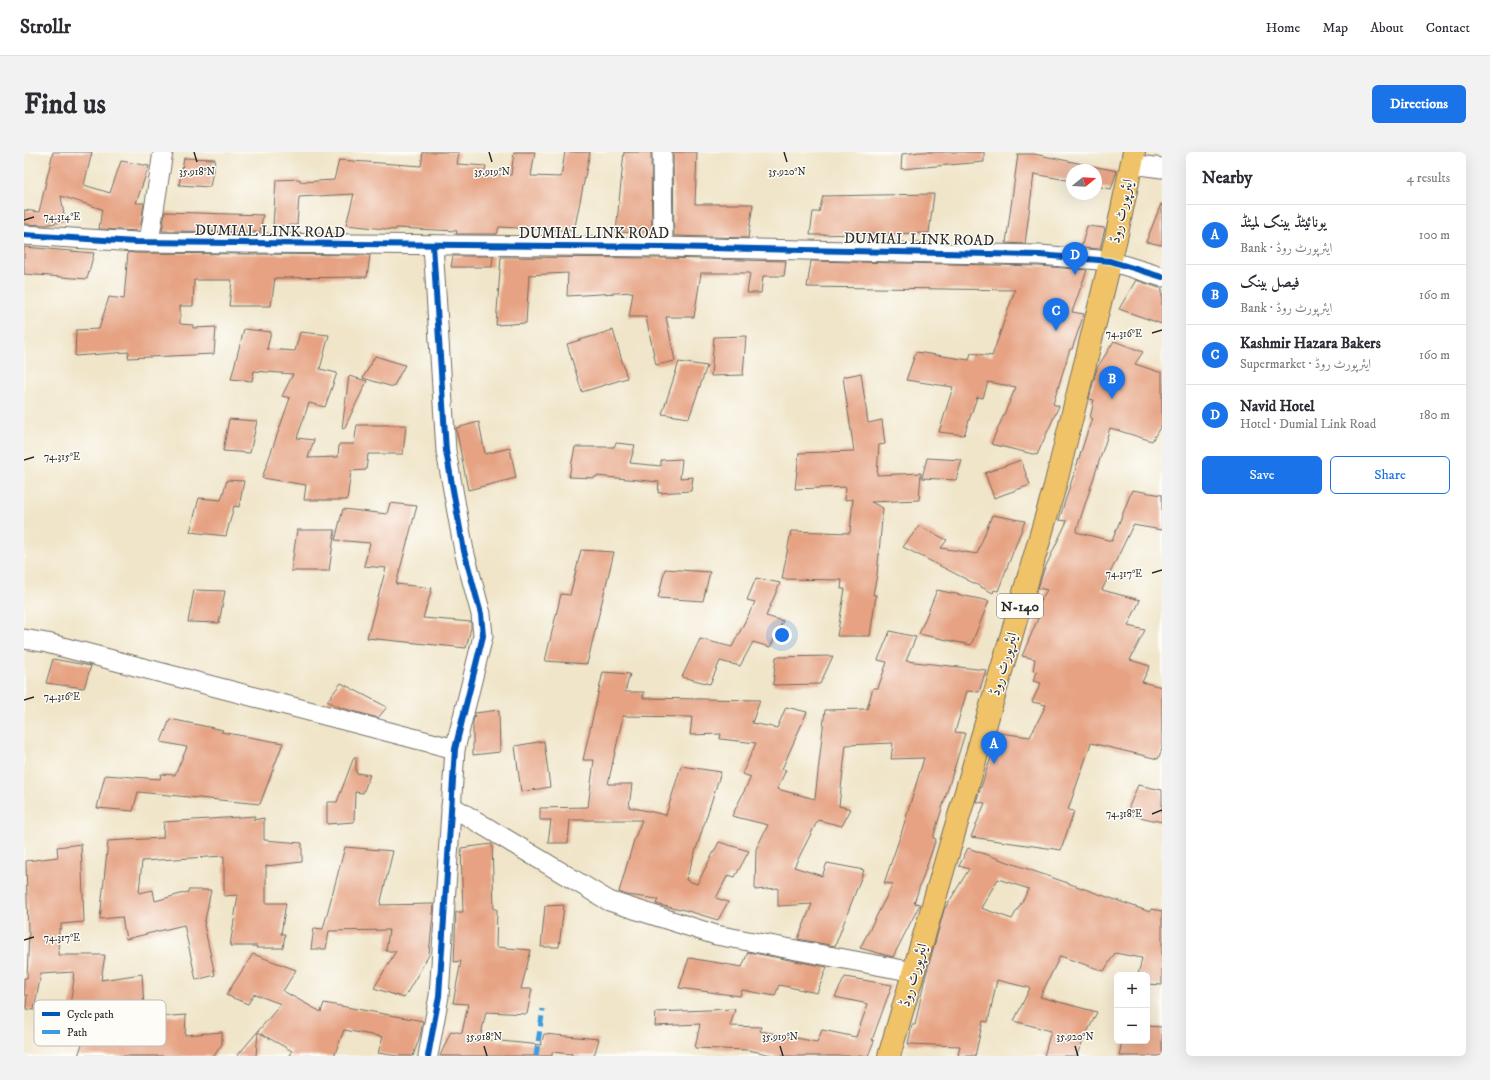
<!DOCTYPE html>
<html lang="en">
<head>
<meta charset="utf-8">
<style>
	body { margin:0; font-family:"IM FELL DW Pica",Amiri,serif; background:#f2f2f3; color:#2b2b33 }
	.controls { position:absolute; right:12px; bottom:12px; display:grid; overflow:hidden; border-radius:6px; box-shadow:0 4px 16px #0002 }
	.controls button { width:36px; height:36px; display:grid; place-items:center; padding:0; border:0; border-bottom:1px solid #e1e1e2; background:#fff; color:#2b2b33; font:20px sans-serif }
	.compass { position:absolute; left:1042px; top:12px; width:36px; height:36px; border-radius:50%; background:#fff; box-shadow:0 4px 16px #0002; rotate:72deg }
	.you { position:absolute; left:758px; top:483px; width:14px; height:14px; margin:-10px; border:3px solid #fff; border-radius:50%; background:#1a73e8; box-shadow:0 0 0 6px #1a73e833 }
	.badge { display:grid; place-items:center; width:26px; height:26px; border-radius:50%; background:#1a73e8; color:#fff; font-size:13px; font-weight:700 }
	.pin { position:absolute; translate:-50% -33px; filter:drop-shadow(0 1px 2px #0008) }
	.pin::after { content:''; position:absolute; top:21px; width:14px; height:12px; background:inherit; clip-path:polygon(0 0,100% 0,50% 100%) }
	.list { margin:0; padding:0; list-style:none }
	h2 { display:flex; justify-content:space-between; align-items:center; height:52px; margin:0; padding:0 16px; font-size:17px }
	h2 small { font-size:13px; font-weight:400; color:#7c7c81 }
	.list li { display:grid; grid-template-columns:26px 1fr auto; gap:12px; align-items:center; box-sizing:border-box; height:60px; padding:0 16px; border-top:1px solid #e1e1e2 }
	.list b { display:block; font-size:15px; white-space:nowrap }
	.list p { margin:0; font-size:13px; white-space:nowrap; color:#7c7c81 }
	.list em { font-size:13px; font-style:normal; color:#7c7c81 }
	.actions { display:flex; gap:8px; padding:12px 16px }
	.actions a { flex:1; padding:9px 0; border:1px solid #1a73e8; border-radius:6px; text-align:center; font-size:14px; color:#1a73e8 }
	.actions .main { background:#1a73e8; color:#fff }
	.map { position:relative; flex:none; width:1138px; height:904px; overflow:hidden; border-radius:6px }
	header { display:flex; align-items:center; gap:24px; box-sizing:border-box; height:56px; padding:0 20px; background:#fff; border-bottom:1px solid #e1e1e2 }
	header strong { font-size:19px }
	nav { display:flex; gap:22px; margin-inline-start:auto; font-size:14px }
	.intro { display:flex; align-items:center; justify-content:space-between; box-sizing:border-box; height:96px; padding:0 24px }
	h1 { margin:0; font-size:28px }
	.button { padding:10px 18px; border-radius:6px; background:#1a73e8; color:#fff; font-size:14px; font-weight:700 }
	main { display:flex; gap:24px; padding:0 24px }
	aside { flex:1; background:#fff; border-radius:6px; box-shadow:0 4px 16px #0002 }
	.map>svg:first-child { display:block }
	.building { fill:#e6a282; fill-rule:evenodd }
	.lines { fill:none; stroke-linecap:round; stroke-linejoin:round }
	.street-casing { stroke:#706c62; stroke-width:21 }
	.highway-casing { stroke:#706c62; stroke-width:24 }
	.street { stroke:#fff; stroke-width:19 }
	.highway { stroke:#f0c369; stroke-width:22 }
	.quiet { stroke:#3d9ce1; stroke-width:5; stroke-dasharray:10 5; stroke-linecap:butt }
	.cycleway-casing { stroke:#fdfcf7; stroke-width:8 }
	.cycleway { stroke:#0057b8; stroke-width:6 }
	.ticks { fill:none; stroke:#2b2b2b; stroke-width:1.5 }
	.labels { text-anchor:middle; stroke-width:3; stroke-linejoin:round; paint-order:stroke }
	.shield { fill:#fdfcf7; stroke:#6a6a68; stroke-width:1 }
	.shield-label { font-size:14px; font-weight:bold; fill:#2b2b2b }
	.street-label { font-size:15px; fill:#2b2b2b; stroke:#fdfcf7 }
	.key { fill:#fdfcf7; stroke:#bebdba; stroke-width:1 }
	.key-label { font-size:11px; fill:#2b2b2b }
	.ticks-label { font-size:10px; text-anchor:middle; fill:#2b2b2b; stroke:#fdfcf7; stroke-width:3; stroke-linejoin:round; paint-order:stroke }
</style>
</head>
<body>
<header>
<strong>Strollr</strong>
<nav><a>Home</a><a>Map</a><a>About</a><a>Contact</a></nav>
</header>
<div class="intro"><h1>Find us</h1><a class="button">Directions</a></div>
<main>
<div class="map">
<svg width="1138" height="904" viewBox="0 0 1138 904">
	<rect width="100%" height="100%" fill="#fdfcf7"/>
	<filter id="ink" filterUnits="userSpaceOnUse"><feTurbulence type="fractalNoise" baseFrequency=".025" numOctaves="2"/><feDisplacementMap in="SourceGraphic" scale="8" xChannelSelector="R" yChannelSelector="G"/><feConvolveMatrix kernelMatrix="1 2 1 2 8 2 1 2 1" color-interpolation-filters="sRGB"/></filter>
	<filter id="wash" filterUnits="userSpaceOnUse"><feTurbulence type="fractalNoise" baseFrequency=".012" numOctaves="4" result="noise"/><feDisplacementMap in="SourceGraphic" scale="16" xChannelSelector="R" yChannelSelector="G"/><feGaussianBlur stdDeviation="0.9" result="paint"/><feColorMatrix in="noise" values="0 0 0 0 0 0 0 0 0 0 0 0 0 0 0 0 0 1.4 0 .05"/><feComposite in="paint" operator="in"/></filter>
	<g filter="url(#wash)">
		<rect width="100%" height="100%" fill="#f0e5c9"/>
		<g id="blocks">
			<!-- building -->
			<g class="building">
				<path d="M29,0h39l-8,33 26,8 11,-32 28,5 -13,37h8l-4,28 -41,-2 3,-20 -41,-13 4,25 -19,4 -22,-1v-14l15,2z"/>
				<path d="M399,0h36l-2,12 29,2 -2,8 27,1 3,-23h21l-4,24 30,1 4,-25h25l-16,79 -75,-4 -2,7h-41l1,-3 -61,-3 -1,2 -49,-5 8,-31 -55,3 -2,28 -24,1 3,-46 24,-1v3l34,-2 5,-20 82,6z"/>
				<path d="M600,0h27l1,84h-15v-3l-21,-1z"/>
				<path d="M649,0h24l-2,52h58l-5,34 -74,-2z"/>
				<path d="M896,0h64v10l-83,7 1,-15z"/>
				<path d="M994,2h16l83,17 -6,18 -15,-3v-16h-24v11l-38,-7 -9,70 -19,-1z"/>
				<path d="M160,6l31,1 -5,28 -31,-2z"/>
				<path d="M910,42l-5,39 -119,2 3,-23h6l4,-16z"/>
				<path d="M1137,52h1v41l-16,-3z"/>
				<path d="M141,60l98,3 -3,17 -98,-1z"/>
				<path d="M1063,74l18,2 -5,21 -19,-1z"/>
				<path d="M0,95l70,6 -7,26 -63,-5z"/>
				<path d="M104,100l8,1 234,2 -3,22 -92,1 -4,28h-42l3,-26h-38l-1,26h-13v18l13,1v3l23,-1 -2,27 -86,4 1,-6 -54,4 1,-26 23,-1 10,-32 15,2z"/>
				<path d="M429,104h40l-1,11h-41z"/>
				<path d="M477,105l162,1 123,3 -2,15h-21l-2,17h-14l3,-20h-49l-7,44h-28l9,44 -19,4 -10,-48h-17l4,-25 -66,4 1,-23 -39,2 -3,48 -30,2z"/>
				<path d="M787,109l228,5 48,4 -15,42 12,2 -12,35h-2l-17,55 6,2 -22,49 -46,-11 25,-57 -28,-5 -5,16 -6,-1 -13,38 -25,-3 14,-45 -47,-7 10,-28 53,8 2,-7 21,3 23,-66 -208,-3z"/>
				<path d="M1112,128l26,9v35l-43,-15z"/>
				<path d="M220,177l27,3 -4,17 28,2 5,-19 29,3 -9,34 17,4 -12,34 -16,-4 -12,35 17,2 -6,18 30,-1 1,-13h15l3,-19h49l-3,29h-35l-2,16 -15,1 -4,29h-43l2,-15 -44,-7 28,-80 -8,-2 11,-22 -39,-3 -2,10 -21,-2z"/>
				<path d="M589,178l14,48 -45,14 -15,-48z"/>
				<path d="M722,184l-3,39 -32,1 3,-39z"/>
				<path d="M1090,189l29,11 -8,12 27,9v51l-10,17 -42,-13 -34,104 36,9 20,-51 30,5v35l-29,-5 -31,65 38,10 -12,26 17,4 -15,30 20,6 -8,16 20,5v62l-4,10 -67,-16 -23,67 6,1 -13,39 -90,-13 14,-34 -9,-1 23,-69 31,4 16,-32 -14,-3 9,-19 -8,-2 4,-9 -4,-1 2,-12 -13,-3 17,-40 -7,-2 15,-24 -9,-2 6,-18 23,-49 -8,-1 33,-102h-2l4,-18 -5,-1 8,-31z"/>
				<path d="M351,204l30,9 -12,22 -30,-9z"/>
				<path d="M655,210l28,4 -18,52 -27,-4z"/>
				<path d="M837,221l7,50 14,-3 3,24 -6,1 -2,30 44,-2 -2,27 -48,2 12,6 -6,67 -4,20h3l-6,41h-33l8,-47h-4l1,-9 -60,-1 9,-48 59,2 3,-34 -8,1 1,-13 -51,2 4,-36 55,-2 -11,-74z"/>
				<path d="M325,224l18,5 -23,48 -2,-1z"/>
				<path d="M205,267l28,2 -7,32 -27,-2z"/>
				<path d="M455,270l6,32 25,-6 6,30 -48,12 -12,-62z"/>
				<path d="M592,291l19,2 -5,18 31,3v-6l21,-1 -2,19 13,-1 -2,14 -33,2 1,-11 -63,-6 -1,2 -26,-1 6,-30h39z"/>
				<path d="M903,306l35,2 -6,20 -34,-2z"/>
				<path d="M997,308l9,25 -36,13 -9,-25z"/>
				<path d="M203,328l17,1 -5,26 -5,-1 -8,30 -36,-4 9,-34 22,2z"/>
				<path d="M366,351l27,3 -21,78 36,4 -9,30 48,4v6l-5,20 -99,-10 19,-70 -22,-2 6,-23 -35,-3 8,-31 44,5z"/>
				<path d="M968,363l33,6 -27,70 -4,-1 -1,3 -90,-46 16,-21 28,14 -6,8 36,6z"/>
				<path d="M273,378h38l-6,41h-38z"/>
				<path d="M557,398l33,2 -27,112 -42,-3 16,-67 9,1z"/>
				<path d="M641,417l45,3 -7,29 -45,-3z"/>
				<path d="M732,426l24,5 -14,33 17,5 -13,26 -17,-5 -13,24 -20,-5 -10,23 -28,-7 18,-38 32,8 23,-45 -8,-2z"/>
				<path d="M170,438l31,1 -6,32 -31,-1z"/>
				<path d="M913,438l52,11 -18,44 -52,-11z"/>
				<path d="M866,479l26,6 -10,24 80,9 -7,22 -12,-1 -12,41 10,1 -32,105 3,1 -22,64 6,1 -27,53 -33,-9 33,-64 -9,-1 17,-49 23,-76 -33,1 2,-16 -47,2 -7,61 12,3 -9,17 -24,-6 -24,47 28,9 5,-13 37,7 -29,76 -37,-7 14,-35 -34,2v-18l-23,2 1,-41 12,-24 -36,-9 19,-39 -9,-3 14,-31 -36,-4 1,-5 -31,1 2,-18 -69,-1 -15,68h24l-3,23 37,8 15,-49 40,6 -35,108 11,4 22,-42 30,9 -14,26 -7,-2 -12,23 12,4 -10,18 -37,-11 -1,1 -24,-6 2,-5 -31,-4 -8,-3 15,-52 8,-20h-72l-2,23h-20l3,-23h-11v-12l48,-1 6,-47h-11l20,-88 27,2 -5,18h19l-1,6 117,2 -8,23 25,5 9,-21 21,5 -25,57 4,1 -9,19 38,10 10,-89 42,-1 6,-21h5l9,-26 -9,-2z"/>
				<path d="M809,504l-13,28 -47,1 3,-28z"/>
				<path d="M29,507l38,7 -7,22 -38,-5z"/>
				<path d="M317,531l46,24 -9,11 -36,-10 -15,-7z"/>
				<path d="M475,558l1,42 -27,3v-33l2,-9z"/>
				<path d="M146,567l53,11 -2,2 62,11 -23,61 -122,-12 -5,19 -36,-3 8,-33 55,4 1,-5 14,1 12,-28 -26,-5z"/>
				<path d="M520,589l6,46 -29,5 -6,-46z"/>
				<path d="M330,605h2v16l14,2 -7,18 -8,-1 -1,30 -27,2v-22h10z"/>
				<path d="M1114,633l24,5v32l-36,-8z"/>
				<path d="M231,664l-2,4 11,-2v22l38,3v19l-36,4v37h20l-5,31h4l-2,14h-27l1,-2h-27l8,-51 -14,1v-40l-82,5 -3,32 14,-3 2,11 33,-9v-2h23l-7,35 11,50 -19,5 -12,-55 -58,14 -4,-22 -22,2 8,-78 55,-3 1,-16z"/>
				<path d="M57,692l3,78 -23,2v5h-2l-1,26h47l-4,25 41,-6 2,33 14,-1 -1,11 29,-2 -1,20 37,-3v12l-8,12h-136l11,-32h-22l7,-45h-1l1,-7 -33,2 -7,36 -8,-1 1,-14h-3v-17h3l2,-46 -1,1 -2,-72 32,-4 -1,-10z"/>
				<path d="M468,692l2,65h3l-1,38 35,3 -10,39h11l-5,25 -41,-2 -6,27 61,6 3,-11 55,5 -5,17h-22v-2l-20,-2v4h-112l11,-25 11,2 6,-29 -15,-1 8,-42 -7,1 2,-50h7l-2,-64z"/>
				<path d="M321,695l48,4 -13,54 54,-1 -5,51 -25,43 -30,-10 22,-37h-10l3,-21 -60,1 -3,18h-15l3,-21 9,1z"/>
				<path d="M944,696l182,64 1,-3 11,2v74l-15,-1v-9h-9l4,-17 -27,-5 -11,18 -44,-15 -20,41 57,15 -21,44h-32l7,-25 -37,-10 16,-33 -33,-8 -9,42 -5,-1 -8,35h-17l2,-10 -52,-2 4,-19h3l9,-43 20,-72 25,-41 -10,-3zM974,727l31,10 -17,30 -31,-11z"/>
				<path d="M540,753l-5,42h-18l4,-41z"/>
				<path d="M724,800l79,15 -10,26 -38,-8 -4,11 -33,-6 -2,6 -61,-8 10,-30 53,9z"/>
				<path d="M229,802l43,16 -13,21 38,21 3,-9 99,18 -3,15 -7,20h-16l-19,-3 5,-16 -39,-7 -10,26h-44l2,-5 -34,-19 -2,24h-19l44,-52 -27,-10 -6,10 -22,-9z"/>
				<path d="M821,825l47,8 -20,55 2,1 -6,15h-91l-29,-6 -53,-2 5,-24 -45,2 1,-14 79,-3 -5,17 31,1 -1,4 57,11 5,-12 34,7 12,-33 -33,-7z"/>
				<path d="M1123,874l15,1v29h-43l3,-15h25z"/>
			</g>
		</g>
	</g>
	<g filter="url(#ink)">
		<use href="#blocks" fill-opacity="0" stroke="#706c62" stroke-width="1"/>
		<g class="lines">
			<!-- street casing -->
			<g class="street-casing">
				<g id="street">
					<path d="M638,0l1,95"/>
					<path d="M1107,12l31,4"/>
					<path d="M0,83l112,7 527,5 377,8 70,6 52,16"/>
					<path d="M125,90l14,-90"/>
					<path d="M0,487l23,4 408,106"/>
					<path d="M427,654l158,95 107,34 198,37"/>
					<path d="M404,904l11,-60 16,-247 28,-113 -2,-22 -17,-63 -18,-100 -13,-206"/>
				</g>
			</g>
			<!-- highway casing -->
			<g class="highway-casing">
				<path id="highway" d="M865,904l166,-570 61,-248 18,-86"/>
			</g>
			<!-- street -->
			<use href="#street" class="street"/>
			<!-- highway -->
			<use href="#highway" class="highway"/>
			<!-- quiet -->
			<path class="quiet" d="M512,904l7,-47"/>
			<!-- cycleway casing -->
			<g class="cycleway-casing">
				<g id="cycleway">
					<path d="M0,83l112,7 527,5 377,8 70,6 52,16"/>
					<path d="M404,904l11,-60 16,-247 28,-113 -2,-22 -17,-63 -18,-100 -13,-206"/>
				</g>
			</g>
			<!-- cycleway -->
			<use href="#cycleway" class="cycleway"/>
		</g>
	</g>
	<!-- ticks -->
	<path class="ticks" d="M170,0l3,10M465,0l3,10M760,0l3,10M0,68l10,-3M1128,181l10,-3M0,308l10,-3M1128,421l10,-3M0,548l10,-3M1128,662l10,-4M0,788l10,-3M460,894l3,10M756,894l3,10M1051,894l3,10"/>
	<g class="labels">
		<!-- shield labels -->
		<rect class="shield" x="973" y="442" width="46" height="24" rx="3"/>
		<g class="shield-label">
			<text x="996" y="459">N-140</text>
		</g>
		<!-- street labels -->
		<g class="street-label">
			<text transform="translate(1097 59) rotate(-78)" y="5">ایئرپورٹ روڈ</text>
			<text transform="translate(246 79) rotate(1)" y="5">DUMIAL LINK ROAD</text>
			<text x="570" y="86">DUMIAL LINK ROAD</text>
			<text transform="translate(895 87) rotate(1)" y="5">DUMIAL LINK ROAD</text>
			<text transform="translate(979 512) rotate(-74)" y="5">ایئرپورٹ روڈ</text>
			<text transform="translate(889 823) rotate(-74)" y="5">ایئرپورٹ روڈ</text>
		</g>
	</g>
	<!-- legend -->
	<rect x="10" y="848" width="132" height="46" rx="6" class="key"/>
	<rect x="18" y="860" width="18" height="4" fill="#0057b8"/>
	<rect x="18" y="878" width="18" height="4" fill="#3d9ce1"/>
	<g class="key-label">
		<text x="43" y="866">Cycle path</text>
		<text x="43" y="884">Path</text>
	</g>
	<g class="ticks-label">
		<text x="173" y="23">35.918°N</text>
		<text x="468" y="23">35.919°N</text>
		<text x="763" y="23">35.920°N</text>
		<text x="38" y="68">74.314°E</text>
		<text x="1100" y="185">74.316°E</text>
		<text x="38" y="308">74.315°E</text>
		<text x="1100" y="425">74.317°E</text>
		<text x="38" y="548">74.316°E</text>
		<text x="1100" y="665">74.318°E</text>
		<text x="38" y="789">74.317°E</text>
		<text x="460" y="888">35.918°N</text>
		<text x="756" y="888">35.919°N</text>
		<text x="1051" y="888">35.920°N</text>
	</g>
</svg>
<div class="controls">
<button>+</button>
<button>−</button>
</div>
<svg class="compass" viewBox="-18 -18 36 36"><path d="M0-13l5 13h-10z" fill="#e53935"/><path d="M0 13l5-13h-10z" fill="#7c7c81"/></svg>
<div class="you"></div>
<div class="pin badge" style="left:970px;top:612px">A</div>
<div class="pin badge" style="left:1088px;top:247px">B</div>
<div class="pin badge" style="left:1032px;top:179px">C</div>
<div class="pin badge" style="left:1051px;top:123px">D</div>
</div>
<aside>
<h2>Nearby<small>4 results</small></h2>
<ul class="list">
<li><span class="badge">A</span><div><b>یونائیٹڈ بینک لمیٹڈ</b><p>Bank · ایئرپورٹ روڈ</p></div><em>100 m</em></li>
<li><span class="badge">B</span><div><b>فیصل بینک</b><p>Bank · ایئرپورٹ روڈ</p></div><em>160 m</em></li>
<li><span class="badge">C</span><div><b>Kashmir Hazara Bakers</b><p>Supermarket · ایئرپورٹ روڈ</p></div><em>160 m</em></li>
<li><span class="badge">D</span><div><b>Navid Hotel</b><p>Hotel · Dumial Link Road</p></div><em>180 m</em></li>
</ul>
<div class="actions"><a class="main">Save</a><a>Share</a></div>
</aside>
</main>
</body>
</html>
